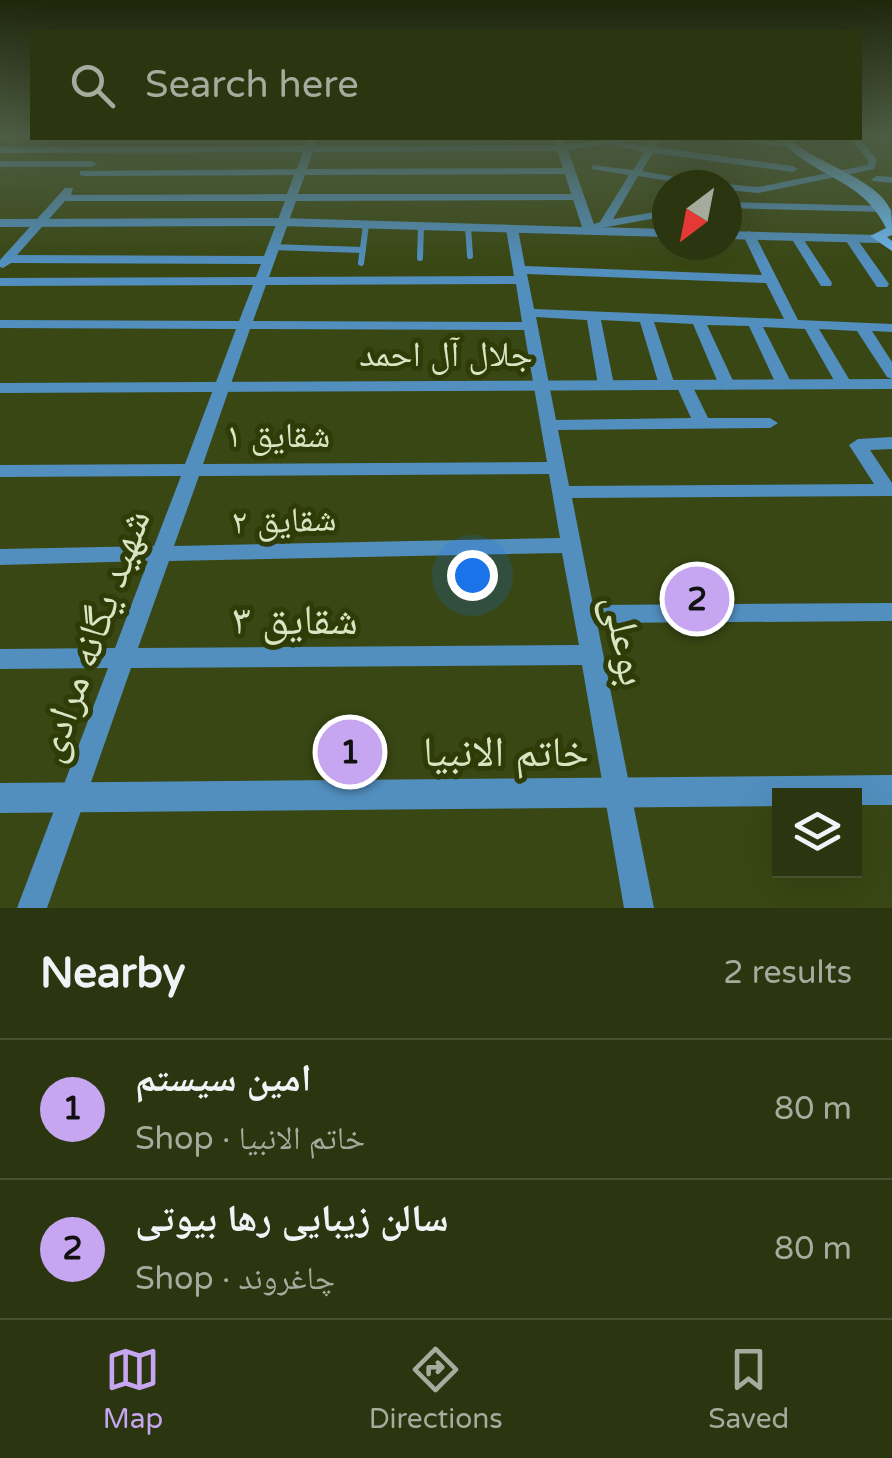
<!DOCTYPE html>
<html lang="en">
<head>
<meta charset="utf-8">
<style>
	body { margin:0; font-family:"Varela Round","Noto Naskh Arabic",sans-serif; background:#37401d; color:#f1f3f6 }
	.controls { position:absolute; right:30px; bottom:30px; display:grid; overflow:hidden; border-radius:0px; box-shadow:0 10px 40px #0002 }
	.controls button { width:90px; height:90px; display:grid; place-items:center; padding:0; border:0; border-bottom:2px solid #47502f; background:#2b350f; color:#f1f3f6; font:50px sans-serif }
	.compass { position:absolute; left:652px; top:170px; width:90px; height:90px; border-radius:50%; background:#2b350f; box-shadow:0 10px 40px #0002; rotate:212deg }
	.you { position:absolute; left:472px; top:575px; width:35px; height:35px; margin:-25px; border:8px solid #fff; border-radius:50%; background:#1a73e8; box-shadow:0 0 0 15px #1a73e833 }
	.badge { display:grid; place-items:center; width:65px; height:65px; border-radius:50%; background:#c6a6f0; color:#111; font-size:32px; font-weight:700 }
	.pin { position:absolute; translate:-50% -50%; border:5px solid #fff; box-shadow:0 2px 10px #0006 }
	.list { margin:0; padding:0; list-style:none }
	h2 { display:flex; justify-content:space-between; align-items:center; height:130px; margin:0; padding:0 40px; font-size:42px }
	h2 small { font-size:32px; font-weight:400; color:#a6ab9e }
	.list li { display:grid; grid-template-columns:65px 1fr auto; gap:30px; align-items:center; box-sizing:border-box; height:140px; padding:0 40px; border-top:2px solid #47502f }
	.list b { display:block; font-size:38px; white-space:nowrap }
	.list p { margin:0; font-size:32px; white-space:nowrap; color:#a6ab9e }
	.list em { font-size:32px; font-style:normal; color:#a6ab9e }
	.icon { flex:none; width:55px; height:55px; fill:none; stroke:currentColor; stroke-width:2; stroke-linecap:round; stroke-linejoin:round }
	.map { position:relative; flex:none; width:892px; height:908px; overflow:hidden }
	.search { position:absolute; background:#2b350f; box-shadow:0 10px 40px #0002; left:30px; right:30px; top:30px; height:110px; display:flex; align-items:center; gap:25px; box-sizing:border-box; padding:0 35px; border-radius:0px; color:#a6ab9e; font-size:38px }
	.sheet { height:410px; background:#2b350f }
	nav { display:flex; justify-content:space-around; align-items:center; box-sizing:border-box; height:140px; border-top:2px solid #47502f; background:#2b350f; font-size:28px; color:#a6ab9e }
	nav a { display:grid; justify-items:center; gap:5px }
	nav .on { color:#c6a6f0 }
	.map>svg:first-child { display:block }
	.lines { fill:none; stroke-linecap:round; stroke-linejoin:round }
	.service-far1 { stroke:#528fbe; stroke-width:5 }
	.service { stroke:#528fbe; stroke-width:6 }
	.minor { fill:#528fbe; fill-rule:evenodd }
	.tertiary { fill:#528fbe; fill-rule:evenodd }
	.secondary { fill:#6bb8f4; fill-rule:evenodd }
	.labels { text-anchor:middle; stroke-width:10; stroke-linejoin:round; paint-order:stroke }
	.street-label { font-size:35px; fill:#d8e5c3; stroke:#2f3c07 }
	.near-street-label { font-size:42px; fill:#d8e5c3; stroke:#2f3c07 }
</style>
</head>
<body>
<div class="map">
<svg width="892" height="908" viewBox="0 0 892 908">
	<rect width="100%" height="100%" fill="#394714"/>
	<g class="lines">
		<!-- service-far1 -->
		<path class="service-far1" d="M365,228l1,-4"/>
		<!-- service -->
		<g class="service">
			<path d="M468,227l2,29"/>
			<path d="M272,247l91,3"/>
			<path d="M420,258l1,-32"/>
			<path d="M361,263l5,-38"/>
		</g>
		<!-- minor -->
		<g class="minor">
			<path d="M0,135h32l4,3 -36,1z"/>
			<path d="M309,138h8l-2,8 247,-1 5,3 -5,3 -249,1 -6,17 262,-1 5,3 -5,3 -264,1 -7,19h280l5,3 -5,3 -282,1 -27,76 245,-1 -8,-47 6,-3 6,3 7,37 237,9 -19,-40 6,-4 6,4 43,85 94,4v8l-20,-1 20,31v17l-5,-2 -30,-46 -38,-2 33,55 -8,5 -8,-5 -31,-55 -42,-2 29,57 -8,5 -8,-5 -27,-58 -42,-1 28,60 -8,5 -8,-5 -26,-61 -39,-2 21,63 -8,5 -8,-5 -19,-63 -39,-2 13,65 -8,5 -8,-5 -11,-65 -51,-3 20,103 135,-2 -15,-33 8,-5 8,5 16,33h62l8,5 -8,5 -212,2 11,56 305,-2 -25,-39 9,-6 34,-2v12l-22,1 22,33v13l-320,2 21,107 299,-2v18l-295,2 57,285h-30l-42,-243 -451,3 -84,240h-30l91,-240 -108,1v-20l115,-1 33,-87 -148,4v-16l154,-3 27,-70 -181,1v-12l185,-1 51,-135 -236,-1v-8l239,1 14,-36 -253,1v-8l256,-1 5,-13 -250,-1 -8,5 -3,-1v-7l65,-72h8l-2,7 216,-1 7,-19 -210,1 -4,-1v-4l217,-2 6,-17 -303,1v-6l305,-1zM65,201h220l-21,55 -247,-1zM527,274l239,9 18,36 -250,-10zM516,284l6,38 -269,-1 13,-36zM250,329l274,1 23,132 -344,2zM549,474l11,64 -386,8 25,-70zM562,553l17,92 -441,3 31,-87z"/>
			<path d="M653,138h9l-6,9 137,19 5,3 -5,3 -140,-19 -11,18 78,14h-25l-57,-9 -25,43 54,-9v6l-82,15v-4l15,-5 29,-47 -37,-6v-4l41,5 11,-18 -32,-7 5,-3 30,4z"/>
			<path d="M727,138h23l44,7 -5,3z"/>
			<path d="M851,138h8l18,22 -3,9 -116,24 -31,-3v-5h-4l4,-1 31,3 109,-22 2,-3z"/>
			<path d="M0,161h92l5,3 -5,3h-92z"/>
			<path d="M877,176l15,1v6l-19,-2 -1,-2z"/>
			<path d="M727,202l160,4 5,4 -5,2 -160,-4z"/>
			<path d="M792,234h8l32,49 -1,3h-10l-31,-50z"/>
			<path d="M846,235h8l35,49 -2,3h-10l-33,-49z"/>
		</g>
		<!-- tertiary -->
		<g class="tertiary">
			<path d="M553,138h10l2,6 72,-6 -5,3 -64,9 27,77 72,2v8l-385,-11 -282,1v-8l282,-1 300,9z"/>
			<path d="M727,231l151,4 7,4 -7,4 -151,-4z"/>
			<path d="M892,379v10l-892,4v-10z"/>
			<path d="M892,775v30h-38v-9h-74v10l-780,7v-30z"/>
		</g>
		<!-- secondary -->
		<path class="secondary" d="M779,138h10c26,26 89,40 102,73 1,7 1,17 1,24l-5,2 5,4v10l-22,-15 16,-8c-24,-51 -74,-50 -107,-90z"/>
	</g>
	<!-- sky -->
	<linearGradient id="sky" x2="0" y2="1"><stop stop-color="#1f270b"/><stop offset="0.52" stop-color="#4e5e45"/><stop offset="1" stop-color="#4e5e45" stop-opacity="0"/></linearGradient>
	<rect width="892" height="262" fill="url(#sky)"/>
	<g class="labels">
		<!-- street labels -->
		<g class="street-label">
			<text x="446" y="366">جلال آل احمد</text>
			<text x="278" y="447">شقایق ۱</text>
			<text transform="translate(284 520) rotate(-2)" y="12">شقایق ۲</text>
		</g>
		<!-- near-street labels -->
		<g class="near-street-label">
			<text x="295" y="634">شقایق ۳</text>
			<text transform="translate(91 635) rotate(-70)" y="15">شهید یگانه مرادی</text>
			<text transform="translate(627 640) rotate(79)" y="15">بوعلی</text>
			<text x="506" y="766">خاتم الانبیا</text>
		</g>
	</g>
</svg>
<div class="controls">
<button><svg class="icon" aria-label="layers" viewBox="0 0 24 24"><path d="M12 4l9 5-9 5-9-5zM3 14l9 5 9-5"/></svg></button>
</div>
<svg class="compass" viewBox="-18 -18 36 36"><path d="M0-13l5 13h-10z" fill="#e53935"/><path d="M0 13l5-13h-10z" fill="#a6ab9e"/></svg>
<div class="you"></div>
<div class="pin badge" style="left:350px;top:752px">1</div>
<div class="pin badge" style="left:697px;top:599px">2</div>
<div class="search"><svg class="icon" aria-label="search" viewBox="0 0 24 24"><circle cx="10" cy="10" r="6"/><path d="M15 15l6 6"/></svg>Search here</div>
</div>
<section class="sheet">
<h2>Nearby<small>2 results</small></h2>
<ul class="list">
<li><span class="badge">1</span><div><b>امین سیستم</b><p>Shop · خاتم الانبیا</p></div><em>80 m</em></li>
<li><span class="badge">2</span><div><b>سالن زیبایی رها بیوتی</b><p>Shop · چاغروند</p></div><em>80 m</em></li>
</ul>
</section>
<nav>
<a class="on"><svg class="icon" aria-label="map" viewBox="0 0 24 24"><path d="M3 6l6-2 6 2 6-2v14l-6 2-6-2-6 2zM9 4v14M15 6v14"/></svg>Map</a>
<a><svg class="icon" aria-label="directions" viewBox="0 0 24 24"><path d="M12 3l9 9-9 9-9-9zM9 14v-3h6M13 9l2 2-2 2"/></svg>Directions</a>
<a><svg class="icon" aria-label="saved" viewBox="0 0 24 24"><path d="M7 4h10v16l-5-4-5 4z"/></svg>Saved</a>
</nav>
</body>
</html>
